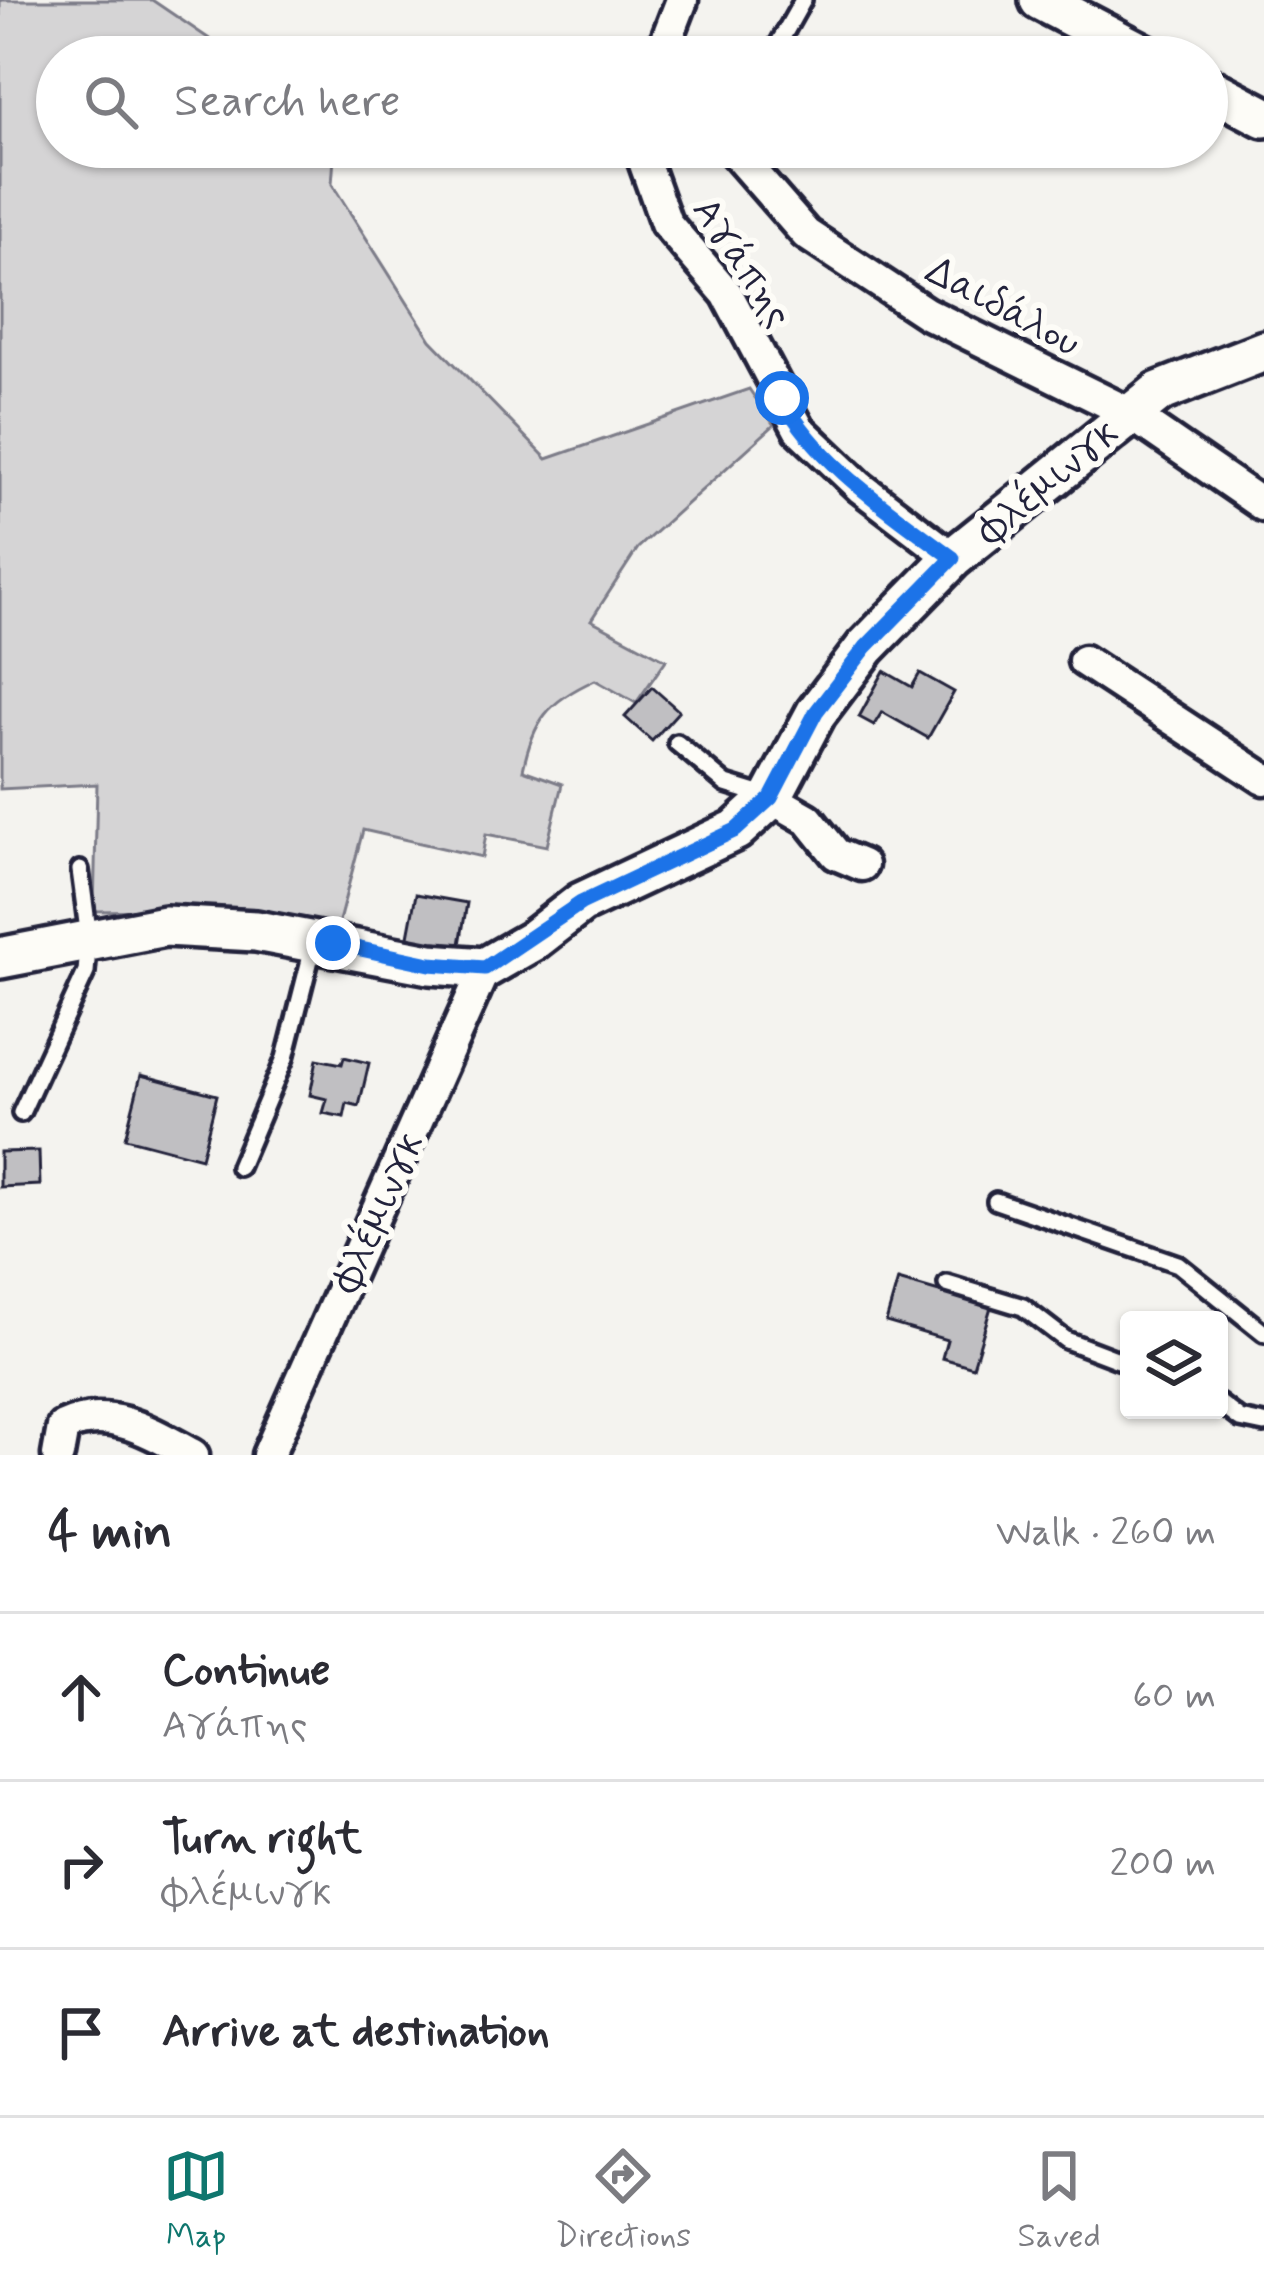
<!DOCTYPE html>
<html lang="en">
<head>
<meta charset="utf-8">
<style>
	body { margin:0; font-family:Mynerve,sans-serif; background:#f7f7f7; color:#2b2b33 }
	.controls { position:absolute; right:36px; bottom:36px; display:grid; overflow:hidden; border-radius:12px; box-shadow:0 3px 9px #0004 }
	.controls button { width:108px; height:108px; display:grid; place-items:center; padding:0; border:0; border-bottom:3px solid #e1e1e2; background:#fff; color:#2b2b33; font:60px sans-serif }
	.stop { position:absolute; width:36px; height:36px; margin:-27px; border:9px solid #1a73e8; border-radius:50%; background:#fff }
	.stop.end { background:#1a73e8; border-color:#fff; box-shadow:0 3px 12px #0008 }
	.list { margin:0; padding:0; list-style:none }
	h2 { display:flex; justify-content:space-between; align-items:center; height:156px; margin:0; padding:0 48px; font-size:51px }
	h2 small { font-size:39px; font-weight:400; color:#7c7c81 }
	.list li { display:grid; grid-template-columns:78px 1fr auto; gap:36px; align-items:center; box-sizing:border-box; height:168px; padding:0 48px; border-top:3px solid #e1e1e2 }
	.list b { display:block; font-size:45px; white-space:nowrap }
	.list p { margin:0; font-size:39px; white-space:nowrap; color:#7c7c81 }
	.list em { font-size:39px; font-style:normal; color:#7c7c81 }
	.icon { flex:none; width:66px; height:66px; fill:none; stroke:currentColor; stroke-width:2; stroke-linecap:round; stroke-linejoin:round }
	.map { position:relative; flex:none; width:1264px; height:1455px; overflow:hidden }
	.search { position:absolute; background:#fff; box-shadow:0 3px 9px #0004; left:36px; right:36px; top:36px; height:132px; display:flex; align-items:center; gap:30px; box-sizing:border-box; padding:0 42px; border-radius:66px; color:#7c7c81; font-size:45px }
	.sheet { height:660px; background:#fff }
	nav { display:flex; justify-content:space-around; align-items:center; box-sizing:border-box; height:168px; border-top:3px solid #e1e1e2; background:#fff; font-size:33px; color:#7c7c81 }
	nav a { display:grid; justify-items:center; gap:6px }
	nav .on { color:#0f766e }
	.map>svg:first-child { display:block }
	.green { fill:#d5d4d5; stroke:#7c7b88; stroke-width:3 }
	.building { fill:#c0bfc2; stroke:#22223b; stroke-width:3 }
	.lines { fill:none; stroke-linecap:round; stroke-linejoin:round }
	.lane-casing { stroke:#22223b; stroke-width:24 }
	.street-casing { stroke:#22223b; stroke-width:39 }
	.secondary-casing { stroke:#22223b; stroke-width:48 }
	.lane { stroke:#fdfcf7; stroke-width:15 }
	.street { stroke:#fdfcf7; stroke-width:30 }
	.secondary { stroke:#fdfcf7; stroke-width:39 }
	.route { stroke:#1a73e8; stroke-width:15 }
	.labels { text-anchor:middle; stroke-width:12; stroke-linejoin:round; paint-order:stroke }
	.street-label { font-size:39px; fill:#22223b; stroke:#fdfcf7 }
</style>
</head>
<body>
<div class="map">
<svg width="1264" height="1455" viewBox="0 0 1264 1455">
	<rect width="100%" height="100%" fill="#f4f3ef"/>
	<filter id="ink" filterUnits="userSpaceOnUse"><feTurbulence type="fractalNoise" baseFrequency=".00833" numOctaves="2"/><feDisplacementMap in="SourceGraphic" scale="24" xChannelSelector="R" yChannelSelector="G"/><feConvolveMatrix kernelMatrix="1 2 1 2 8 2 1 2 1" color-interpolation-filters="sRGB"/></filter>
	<g filter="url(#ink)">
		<!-- green -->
		<path class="green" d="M0,0h152l84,57h-179v90h267l10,11 -2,26 99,156 116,119 202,-70 25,36 -136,123 -47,72 75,40 -30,43 -41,-23c-47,21 -62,41 -72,90l39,14 -15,62 -61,-12 -4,23 -119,-27 -25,95 -112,-16 -132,2 3,-127 -97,5z"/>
		<!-- building -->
		<g class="building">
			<path d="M884,671l28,16 8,-14 34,19 -26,46 -46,-26 -8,13 -15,-8z"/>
			<path d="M652,687l27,24 -27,30 -27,-24z"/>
			<path d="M416,894l51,9 -9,53 -52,-9z"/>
			<path d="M344,1057l25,6 -10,43 -12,-3 -3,14 -21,-4 4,-14 -17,-4 7,-36 25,5z"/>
			<path d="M141,1075l76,20 -16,63 -76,-20z"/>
			<path d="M39,1151l1,34 -40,2v-35z"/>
			<path d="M898,1280l93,27 -18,60 -31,-9 5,-18 -61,-18z"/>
		</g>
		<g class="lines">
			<!-- lane casing -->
			<g class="lane-casing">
				<g id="lane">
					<path d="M771,57l32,-57"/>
					<path d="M677,743l49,41 39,12"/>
					<path d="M21,1113l65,-141 3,-34 -9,-68"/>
					<path d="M239,1167l46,-109 29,-114"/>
					<path d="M996,1201l182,63 86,69"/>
					<path d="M947,1284l76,23 43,33 63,24"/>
					<path d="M1219,1403l21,16 24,5"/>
				</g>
			</g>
			<!-- street casing -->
			<g class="street-casing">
				<g id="street">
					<path d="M660,57l22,-57"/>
					<path d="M639,147l27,76 61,71 72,135 61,58 93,71"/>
					<path d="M730,147l76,87 120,79 203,100 135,93"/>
					<path d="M1084,661l180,118"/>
					<path d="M771,798l37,21 28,35 26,11"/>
					<path d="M58,1455l5,-28c47,-22 89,6 130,28"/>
					<path d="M268,1455l217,-487"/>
				</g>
			</g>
			<!-- secondary casing -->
			<g class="secondary-casing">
				<g id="secondary">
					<path d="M1040,0l109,57"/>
					<path d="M1207,87l57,30"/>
					<path d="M0,958l165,-32 91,5 174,33 55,4 47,-27 49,-38 155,-73 35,-32 45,-85 50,-66 87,-89 206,-166 105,-41"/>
				</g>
			</g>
			<!-- lane -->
			<use href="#lane" class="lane"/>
			<!-- street -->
			<use href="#street" class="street"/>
			<!-- secondary -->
			<use href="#secondary" class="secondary"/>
		</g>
	</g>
	<g class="lines" filter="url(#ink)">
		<!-- route -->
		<path class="route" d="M333,943l97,21 55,4 96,-65 155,-73 35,-32 45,-86 50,-65 87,-89c-61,-46 -134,-92 -171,-160"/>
	</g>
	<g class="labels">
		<!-- street labels -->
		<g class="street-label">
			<text transform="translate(744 261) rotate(56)" y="14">Αγάπης</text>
			<text transform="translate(1004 305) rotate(28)" y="14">Δαιδάλου</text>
			<text transform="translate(1047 481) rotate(-40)" y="14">Φλέμινγκ</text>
			<text transform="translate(377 1212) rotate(-66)" y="14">Φλέμινγκ</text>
		</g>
	</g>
</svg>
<div class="controls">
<button><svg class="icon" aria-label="layers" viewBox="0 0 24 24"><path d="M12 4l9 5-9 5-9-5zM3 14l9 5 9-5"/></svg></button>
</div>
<div class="stop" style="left:782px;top:398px"></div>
<div class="stop end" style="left:333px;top:943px"></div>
<div class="search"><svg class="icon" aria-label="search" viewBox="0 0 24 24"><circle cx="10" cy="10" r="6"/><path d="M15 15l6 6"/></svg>Search here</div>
</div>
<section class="sheet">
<h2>4 min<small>Walk · 260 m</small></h2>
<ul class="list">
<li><svg class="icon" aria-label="ahead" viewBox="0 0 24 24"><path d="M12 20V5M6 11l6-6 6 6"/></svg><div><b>Continue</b><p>Αγάπης</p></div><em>60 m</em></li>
<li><svg class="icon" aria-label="right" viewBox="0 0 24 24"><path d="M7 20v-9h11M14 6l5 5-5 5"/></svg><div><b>Turn right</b><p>Φλέμινγκ</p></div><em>200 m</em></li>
<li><svg class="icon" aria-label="arrive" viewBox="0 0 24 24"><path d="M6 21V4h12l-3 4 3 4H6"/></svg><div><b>Arrive at destination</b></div></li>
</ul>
</section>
<nav>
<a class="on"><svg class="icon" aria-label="map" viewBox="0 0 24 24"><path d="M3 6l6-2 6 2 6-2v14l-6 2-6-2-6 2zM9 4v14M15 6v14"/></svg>Map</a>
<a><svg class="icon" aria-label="directions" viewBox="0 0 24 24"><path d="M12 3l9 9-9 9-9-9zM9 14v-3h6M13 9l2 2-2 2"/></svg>Directions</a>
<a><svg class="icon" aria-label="saved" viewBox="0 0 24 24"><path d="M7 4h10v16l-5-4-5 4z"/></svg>Saved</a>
</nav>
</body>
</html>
